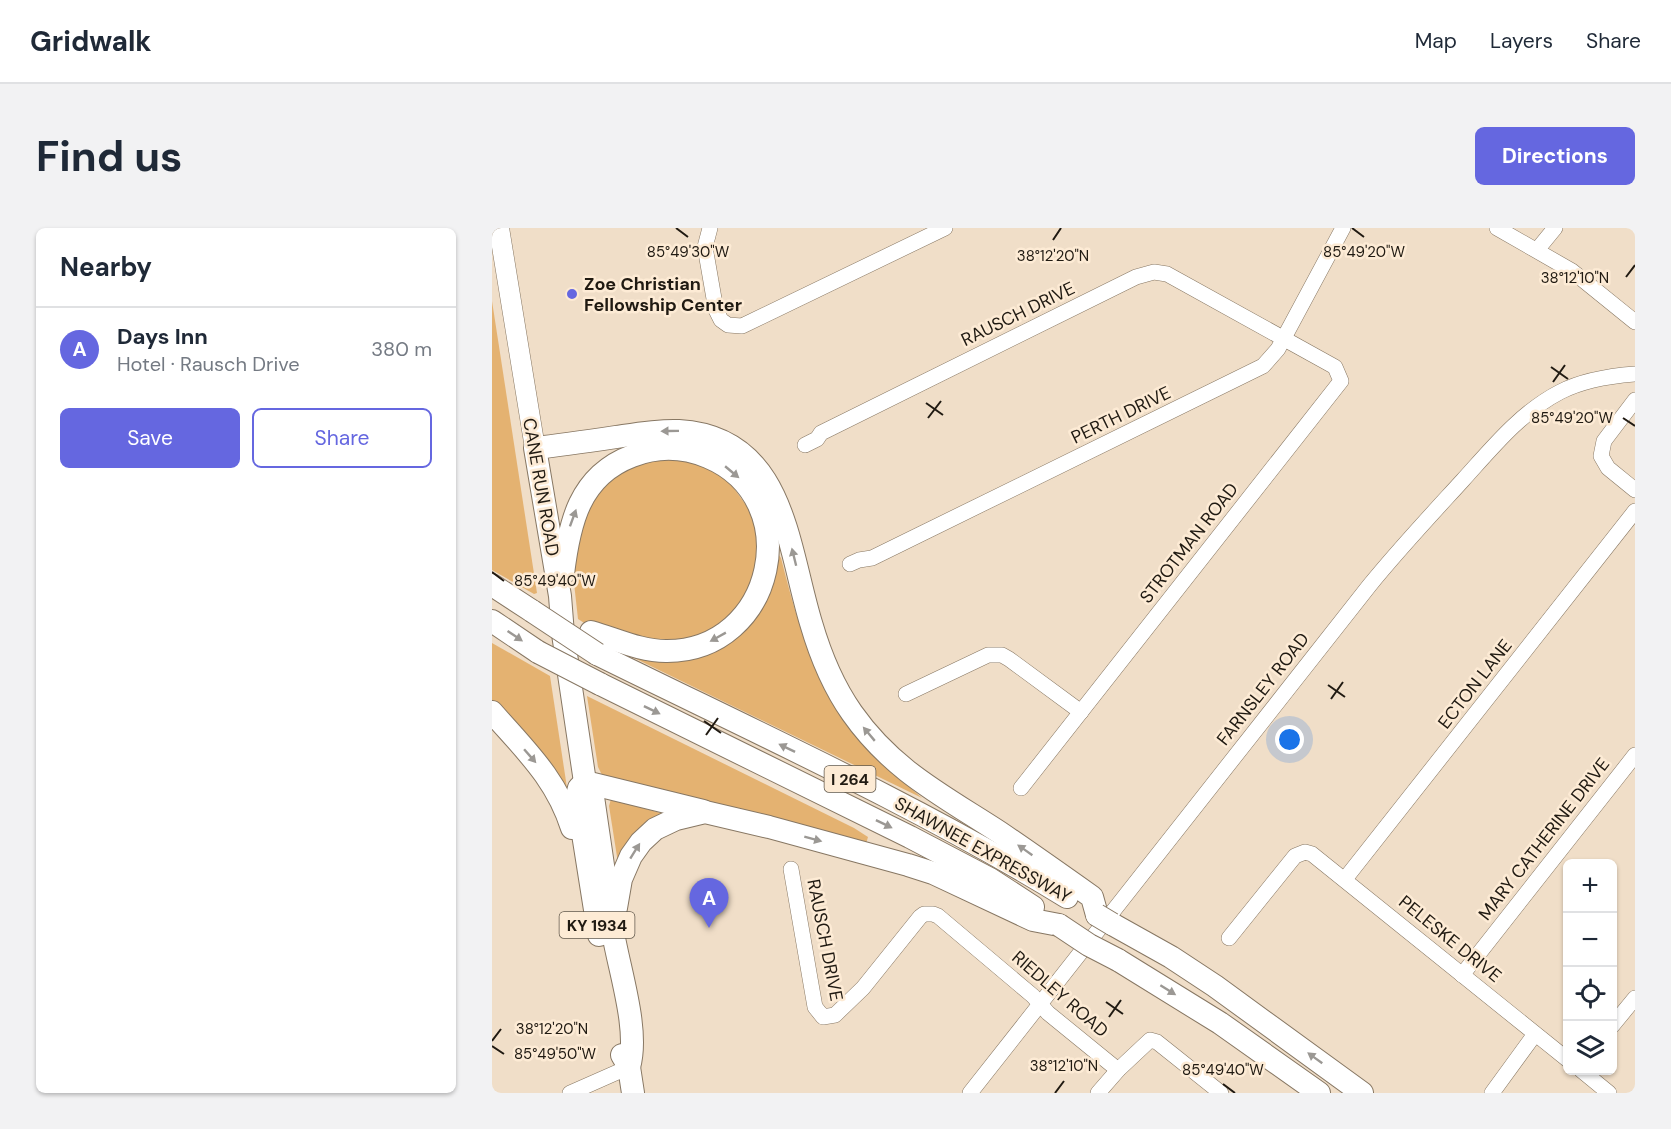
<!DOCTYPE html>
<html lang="en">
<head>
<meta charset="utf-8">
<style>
	body { margin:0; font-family:"DM Sans",sans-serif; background:#f2f2f3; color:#1f2937 }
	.controls { position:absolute; right:18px; bottom:18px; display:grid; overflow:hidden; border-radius:9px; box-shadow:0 2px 4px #0004 }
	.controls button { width:54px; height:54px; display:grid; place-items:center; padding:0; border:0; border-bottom:2px solid #e0e1e3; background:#fff; color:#1f2937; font:30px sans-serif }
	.you { position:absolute; left:798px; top:512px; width:21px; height:21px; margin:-15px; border:4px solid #fff; border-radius:50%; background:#1a73e8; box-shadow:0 0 0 9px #1a73e833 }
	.badge { display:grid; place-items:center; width:39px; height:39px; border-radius:50%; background:#6567e0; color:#fff; font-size:20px; font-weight:700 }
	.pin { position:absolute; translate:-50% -50px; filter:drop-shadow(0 2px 3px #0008) }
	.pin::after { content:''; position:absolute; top:32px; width:21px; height:18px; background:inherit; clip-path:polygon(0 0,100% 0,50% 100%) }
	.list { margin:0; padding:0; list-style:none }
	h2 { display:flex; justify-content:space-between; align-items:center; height:78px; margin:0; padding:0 24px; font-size:26px }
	h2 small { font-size:20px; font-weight:400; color:#747a83 }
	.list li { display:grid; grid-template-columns:39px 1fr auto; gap:18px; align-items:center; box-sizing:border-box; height:84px; padding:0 24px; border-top:2px solid #e0e1e3 }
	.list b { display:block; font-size:22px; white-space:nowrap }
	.list p { margin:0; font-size:20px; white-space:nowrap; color:#747a83 }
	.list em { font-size:20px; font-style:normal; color:#747a83 }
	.actions { display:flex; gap:12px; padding:18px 24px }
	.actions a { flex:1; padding:14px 0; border:2px solid #6567e0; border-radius:9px; text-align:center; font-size:21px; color:#6567e0 }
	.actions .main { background:#6567e0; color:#fff }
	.icon { flex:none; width:33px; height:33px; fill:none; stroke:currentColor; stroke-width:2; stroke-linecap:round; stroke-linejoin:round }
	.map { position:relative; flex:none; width:1143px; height:865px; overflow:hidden; border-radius:9px }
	header { display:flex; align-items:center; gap:36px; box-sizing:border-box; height:84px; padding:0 30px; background:#fff; border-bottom:2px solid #e0e1e3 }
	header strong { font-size:28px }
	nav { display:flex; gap:33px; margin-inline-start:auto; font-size:21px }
	.intro { display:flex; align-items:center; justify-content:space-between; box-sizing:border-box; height:144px; padding:0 36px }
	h1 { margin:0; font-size:42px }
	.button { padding:15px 27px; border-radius:9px; background:#6567e0; color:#fff; font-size:21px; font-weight:700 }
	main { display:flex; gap:36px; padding:0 36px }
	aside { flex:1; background:#fff; border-radius:9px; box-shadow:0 2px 4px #0004 }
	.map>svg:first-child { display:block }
	.green { fill:#e4b271 }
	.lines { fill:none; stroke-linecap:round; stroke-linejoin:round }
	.minor-casing { stroke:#877763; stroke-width:16 }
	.major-casing { stroke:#877763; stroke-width:21 }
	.highway-casing { stroke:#877763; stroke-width:24 }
	.minor { stroke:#fff; stroke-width:15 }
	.major { stroke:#fff; stroke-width:20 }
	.highway { stroke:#fff; stroke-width:22 }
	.highway-bridge-casing { stroke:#877763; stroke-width:24; stroke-linecap:butt }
	.highway-bridge { stroke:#fff; stroke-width:22 }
	.oneway { fill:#9b9894 }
	.ticks { fill:none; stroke:#201a12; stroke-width:2 }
	.poi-dot { fill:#6567e0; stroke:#fdebd5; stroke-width:2 }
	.labels { text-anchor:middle; stroke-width:5; stroke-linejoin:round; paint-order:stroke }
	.shield { fill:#fdebd5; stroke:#62594c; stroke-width:1.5 }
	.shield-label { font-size:16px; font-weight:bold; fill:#201a12 }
	.poi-label { font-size:18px; font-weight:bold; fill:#201a12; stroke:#fdebd5; text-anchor:start }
	.street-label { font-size:18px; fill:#201a12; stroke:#fdebd5 }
	.ticks-label { font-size:15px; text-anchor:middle; fill:#201a12; stroke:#fdebd5; stroke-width:5; stroke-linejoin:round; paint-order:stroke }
</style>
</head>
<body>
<header>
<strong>Gridwalk</strong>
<nav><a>Map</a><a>Layers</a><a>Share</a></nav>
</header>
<div class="intro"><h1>Find us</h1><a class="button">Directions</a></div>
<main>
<aside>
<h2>Nearby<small></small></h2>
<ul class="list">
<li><span class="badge">A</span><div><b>Days Inn</b><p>Hotel · Rausch Drive</p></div><em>380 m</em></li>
</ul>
<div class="actions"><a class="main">Save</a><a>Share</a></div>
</aside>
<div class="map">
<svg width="1143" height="865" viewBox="0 0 1143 865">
	<rect width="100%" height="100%" fill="#f0dec8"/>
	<!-- green -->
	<g class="green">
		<path d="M0,73l45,292 -3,1 -42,-24z"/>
		<path d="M195,230l38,18 29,40 6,50 -28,54 -58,26 -82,-18 -14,-9 -7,-63 7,-33 31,-45 38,-19z"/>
		<path d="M286,326l3,4c18,71 37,139 90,194 15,17 34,31 51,46l-296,-144 76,-2z"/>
		<path d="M0,415l58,33 19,125 -77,-96z"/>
		<path d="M95,468l267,132 14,9 -2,7 -264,-69 -4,-8z"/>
		<path d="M119,571l53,15 -46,49 -9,-57z"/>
	</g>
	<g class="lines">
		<!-- minor casing -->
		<g class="minor-casing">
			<g id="minor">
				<path d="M218,0l-5,19 11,63 5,10 7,5 14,1 203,-98"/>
				<path d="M1005,0l75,43 63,51"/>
				<path d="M1045,22l18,-22"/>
				<path d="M1143,172l-31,41 -3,15 7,12 27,22"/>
				<path d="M313,217l12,-6 4,-6 315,-156 18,-5 13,2 168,93 6,14 -320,407"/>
				<path d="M358,336l9,-4 13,-2 391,-192 15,-17 65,-121"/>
				<path d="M414,466l82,-39h14l7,4 72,53"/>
				<path d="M299,641l24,138 8,10 12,-2 28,-27 57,-71 4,-3h9l5,2 95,80 15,17 70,57"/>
				<path d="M853,651l290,-368"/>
				<path d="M737,710l66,-82 10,-4 7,2 256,206"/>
				<path d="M970,747l173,-220"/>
				<path d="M1120,798l23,-28"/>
				<path d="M1089,842l28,23"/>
				<path d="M78,865l59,-26"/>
				<path d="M478,865l399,-507c30,-37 62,-71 94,-106 29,-32 58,-68 97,-88 23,-12 49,-16 75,-18"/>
				<path d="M606,865l20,-23 32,-30 7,2 64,51"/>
				<path d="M1000,865l43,-59"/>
			</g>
		</g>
		<!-- major casing -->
		<g class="major-casing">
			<path id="major" d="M7,0l36,220"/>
		</g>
		<!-- highway casing -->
		<g class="highway-casing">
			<g id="highway">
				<path d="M71,346c6,-50 16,-98 69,-118 25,-10 52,-9 76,1 100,42 67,195 -42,194 -26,0 -50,-12 -75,-19"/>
				<path d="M0,357l40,26"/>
				<path d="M0,393l46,31"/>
				<path d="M105,426c158,78 320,151 470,243"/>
				<path d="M108,456l310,153 80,42 43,28"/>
				<path d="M0,484c33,38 64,66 80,116"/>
				<path d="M93,554l-6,6 -2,8 22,139"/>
				<path d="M93,554l118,29"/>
				<path d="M124,680l5,-29 10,-23 10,-14 14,-13 21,-10 29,-7 64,15 139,38 25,8 100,47 26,5"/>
				<path d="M620,696l59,33 44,29 147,107"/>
				<path d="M626,732l102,63 99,70"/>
				<path d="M130,827l7,12 4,26"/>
				<path d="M137,839c11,-38 -11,-100 -17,-140 -7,-46 -13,-92 -20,-137l-7,-8 -22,-148 -3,-38 -25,-148c27,-3 54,-7 81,-11 20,-3 42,-7 63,-6 105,6 108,113 132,192 9,31 22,63 41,90 40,57 90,82 147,119 31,21 62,43 93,65l5,18"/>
			</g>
		</g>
		<!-- minor -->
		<use href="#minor" class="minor"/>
		<!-- major -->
		<use href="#major" class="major"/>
		<!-- highway -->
		<use href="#highway" class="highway"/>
		<!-- highway-bridge casing -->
		<g class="highway-bridge-casing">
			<g id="highway-bridge">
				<path d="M40,383l65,43"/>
				<path d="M46,424l62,32"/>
				<path d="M605,687l15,9"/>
				<path d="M567,697l30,20 29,15"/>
			</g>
		</g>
		<!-- highway-bridge -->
		<use href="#highway-bridge" class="highway-bridge"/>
	</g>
	<!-- one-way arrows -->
	<defs><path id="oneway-solid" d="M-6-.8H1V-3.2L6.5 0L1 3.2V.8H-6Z" transform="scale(1.5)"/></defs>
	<g class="oneway">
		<use href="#oneway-solid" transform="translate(178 203) rotate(179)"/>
		<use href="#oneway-solid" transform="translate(240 244) rotate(40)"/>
		<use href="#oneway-solid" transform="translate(81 290) rotate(-70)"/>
		<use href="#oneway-solid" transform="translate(302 329) rotate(-104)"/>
		<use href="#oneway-solid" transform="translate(23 408) rotate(34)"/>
		<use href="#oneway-solid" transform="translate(226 409) rotate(151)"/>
		<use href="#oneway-solid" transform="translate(160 482) rotate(26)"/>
		<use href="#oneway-solid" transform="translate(377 506) rotate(-130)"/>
		<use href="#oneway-solid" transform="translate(295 520) rotate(-154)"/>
		<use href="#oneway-solid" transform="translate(38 528) rotate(49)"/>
		<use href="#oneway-solid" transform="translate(392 596) rotate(26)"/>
		<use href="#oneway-solid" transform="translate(321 611) rotate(15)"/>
		<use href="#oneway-solid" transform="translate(533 622) rotate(-145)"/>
		<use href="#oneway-solid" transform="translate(143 623) rotate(-58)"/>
		<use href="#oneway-solid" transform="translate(676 762) rotate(32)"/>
		<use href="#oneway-solid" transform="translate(823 830) rotate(-144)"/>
	</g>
	<!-- ticks -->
	<path class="ticks" d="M184,0l12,9M860,0l12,9M561,12l8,-12M1134,49l9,-12M1059,139l17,12M1061,154l12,-17M434,175l17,12M436,190l13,-17M1131,190l12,8M0,344l12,9M836,457l17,12M839,471l12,-17M212,493l17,12M214,507l12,-17M614,774l17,12M617,789l12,-17M0,813l9,-12M0,818l12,8M731,856l12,9M563,865l9,-12"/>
	<!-- markers -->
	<circle class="poi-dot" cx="80" cy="66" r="6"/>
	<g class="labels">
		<!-- shield labels -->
		<g class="shield">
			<rect x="332.5" y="538" width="51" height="26" rx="4.5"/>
			<rect x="67.5" y="684" width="75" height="26" rx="4.5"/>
		</g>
		<g class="shield-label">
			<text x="358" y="557">I 264</text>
			<text x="105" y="703">KY 1934</text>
		</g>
		<!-- poi labels -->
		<g class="poi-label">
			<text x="92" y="62">Zoe Christian<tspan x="92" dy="21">Fellowship Center</tspan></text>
		</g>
		<!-- street labels -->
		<g class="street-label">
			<text transform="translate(526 86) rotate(-26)" y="6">RAUSCH DRIVE</text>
			<text transform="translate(629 187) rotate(-26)" y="6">PERTH DRIVE</text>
			<text transform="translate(49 259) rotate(80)" y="6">CANE RUN ROAD</text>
			<text transform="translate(697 315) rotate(-52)" y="6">STROTMAN ROAD</text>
			<text transform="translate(983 456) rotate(-52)" y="6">ECTON LANE</text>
			<text transform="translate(771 461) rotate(-52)" y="6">FARNSLEY ROAD</text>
			<text transform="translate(1052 611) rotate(-52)" y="6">MARY CATHERINE DRIVE</text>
			<text transform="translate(491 622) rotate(29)" y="6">SHAWNEE EXPRESSWAY</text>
			<text transform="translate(958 711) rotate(39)" y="6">PELESKE DRIVE</text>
			<text transform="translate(333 712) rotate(79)" y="6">RAUSCH DRIVE</text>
			<text transform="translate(568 766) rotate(41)" y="6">RIEDLEY ROAD</text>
		</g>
	</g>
	<g class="ticks-label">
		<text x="196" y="29">85°49'30"W</text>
		<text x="872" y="29">85°49'20"W</text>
		<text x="561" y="33">38°12'20"N</text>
		<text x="1083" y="55">38°12'10"N</text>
		<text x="1080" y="195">85°49'20"W</text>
		<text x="63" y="358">85°49'40"W</text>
		<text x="60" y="806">38°12'20"N</text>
		<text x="63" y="831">85°49'50"W</text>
		<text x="572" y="843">38°12'10"N</text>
		<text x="731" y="847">85°49'40"W</text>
	</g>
</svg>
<div class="controls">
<button>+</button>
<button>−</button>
<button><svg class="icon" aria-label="locate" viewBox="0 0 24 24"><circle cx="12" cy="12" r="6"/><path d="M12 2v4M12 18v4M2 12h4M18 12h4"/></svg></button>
<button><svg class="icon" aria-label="layers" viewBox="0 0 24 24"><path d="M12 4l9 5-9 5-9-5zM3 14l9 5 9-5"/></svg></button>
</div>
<div class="you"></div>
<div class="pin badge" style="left:217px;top:700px">A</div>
</div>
</main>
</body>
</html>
